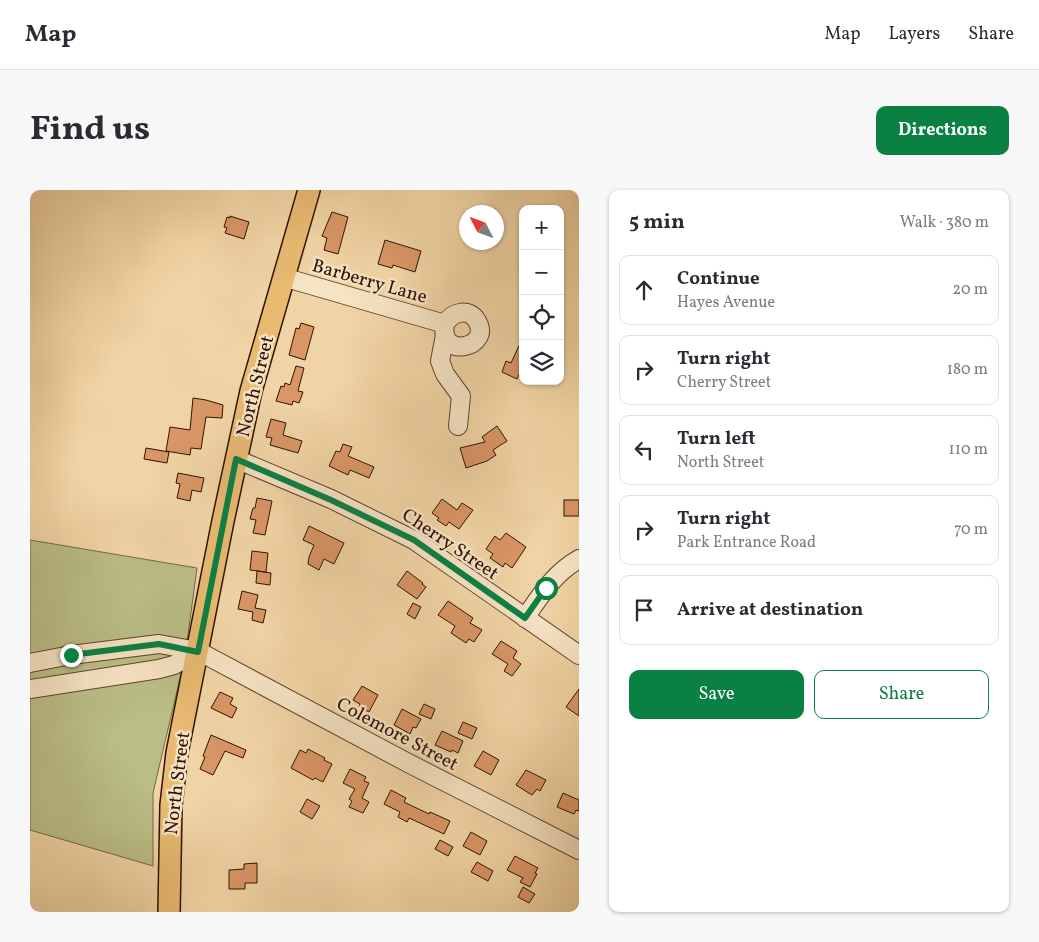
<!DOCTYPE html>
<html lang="en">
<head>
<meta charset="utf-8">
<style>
	body { margin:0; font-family:Vollkorn,serif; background:#f7f7f7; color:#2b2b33 }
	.controls { position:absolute; right:15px; top:15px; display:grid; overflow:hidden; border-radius:10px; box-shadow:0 1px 4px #0004 }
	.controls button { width:45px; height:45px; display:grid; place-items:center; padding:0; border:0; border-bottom:1px solid #e1e1e2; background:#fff; color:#2b2b33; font:25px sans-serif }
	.compass { position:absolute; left:429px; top:15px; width:45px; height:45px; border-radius:50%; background:#fff; box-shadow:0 1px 4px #0004; rotate:312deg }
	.stop { position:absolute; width:15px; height:15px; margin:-11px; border:4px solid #0b8043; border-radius:50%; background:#fff }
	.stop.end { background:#0b8043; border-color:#fff; box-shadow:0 1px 5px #0008 }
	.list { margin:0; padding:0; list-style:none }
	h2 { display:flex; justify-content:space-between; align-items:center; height:65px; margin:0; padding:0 20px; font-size:21px }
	h2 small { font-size:16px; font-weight:400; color:#7c7c81 }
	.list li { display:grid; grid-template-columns:32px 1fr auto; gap:15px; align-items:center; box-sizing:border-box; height:70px; margin:0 10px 10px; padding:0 10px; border:1px solid #e1e1e2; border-radius:10px }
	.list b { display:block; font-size:19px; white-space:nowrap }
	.list p { margin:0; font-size:16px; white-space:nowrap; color:#7c7c81 }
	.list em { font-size:16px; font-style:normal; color:#7c7c81 }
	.actions { display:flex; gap:10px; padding:15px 20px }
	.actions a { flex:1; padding:11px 0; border:1px solid #0b8043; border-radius:10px; text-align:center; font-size:18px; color:#0b8043 }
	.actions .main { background:#0b8043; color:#fff }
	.icon { flex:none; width:28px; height:28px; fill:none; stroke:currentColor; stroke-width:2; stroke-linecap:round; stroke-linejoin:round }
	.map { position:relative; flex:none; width:549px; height:722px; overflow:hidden; border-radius:10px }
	header { display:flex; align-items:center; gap:30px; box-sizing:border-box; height:70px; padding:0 25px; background:#fff; border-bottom:1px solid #e1e1e2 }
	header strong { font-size:24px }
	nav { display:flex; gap:28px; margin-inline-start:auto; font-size:18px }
	.intro { display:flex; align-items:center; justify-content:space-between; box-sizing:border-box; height:120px; padding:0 30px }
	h1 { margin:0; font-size:35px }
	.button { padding:12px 22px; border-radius:10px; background:#0b8043; color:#fff; font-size:18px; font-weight:700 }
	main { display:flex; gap:30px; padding:0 30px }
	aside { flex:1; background:#fff; border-radius:10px; box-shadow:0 1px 4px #0004 }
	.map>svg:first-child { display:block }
	.green { fill:#babd86; stroke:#746845 }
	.building { fill:#d99666; stroke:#2f1204 }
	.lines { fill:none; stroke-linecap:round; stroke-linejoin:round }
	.minor-casing { stroke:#60422c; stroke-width:20 }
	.major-casing { stroke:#2f1204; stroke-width:24 }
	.minor { stroke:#f6e3c4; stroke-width:18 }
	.major { stroke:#e8ba72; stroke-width:21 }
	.route { stroke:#0b8043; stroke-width:6 }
	.labels { text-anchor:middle; stroke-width:5; stroke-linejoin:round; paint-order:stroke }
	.street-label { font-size:19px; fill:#2f1204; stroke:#f6e3c4 }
</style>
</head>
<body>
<header>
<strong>Map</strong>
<nav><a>Map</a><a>Layers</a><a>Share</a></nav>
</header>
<div class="intro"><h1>Find us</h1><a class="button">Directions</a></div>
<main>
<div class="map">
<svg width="549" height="722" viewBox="0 0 549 722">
	<rect width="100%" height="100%" fill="#f1d4a5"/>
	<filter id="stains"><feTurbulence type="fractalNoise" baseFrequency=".004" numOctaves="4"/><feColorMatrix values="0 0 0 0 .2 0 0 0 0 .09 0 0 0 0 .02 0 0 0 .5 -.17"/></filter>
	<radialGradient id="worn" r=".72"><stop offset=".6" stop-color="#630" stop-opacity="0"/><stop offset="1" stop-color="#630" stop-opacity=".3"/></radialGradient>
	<!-- green -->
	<path class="green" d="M0,350l167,28 -12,89 -32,136v73l-123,-36z"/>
	<!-- building -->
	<g class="building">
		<path d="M302,22l16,5 -10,37 -14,-4 3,-12 -5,-2z"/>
		<path d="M200,26l19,6 -5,17 -19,-6 2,-5 -3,-1 3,-10 3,1z"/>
		<path d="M355,50l36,11 -6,21 -22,-7 -1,3 -14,-4z"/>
		<path d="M271,133l13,4 -9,33 -16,-5 7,-27 3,1z"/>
		<path d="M493,147v29l-6,13 -15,-7 4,-11 5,2z"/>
		<path d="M266,176l8,2 -6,23 5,1 -4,11 -6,-2 -1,4 -16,-4 5,-15 3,1 1,-4 5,2z"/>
		<path d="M163,208l13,2 17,5 -1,13 -16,-1 -5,32 -10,-1 -1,7 -24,-4 4,-24 20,3z"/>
		<path d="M241,229l15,4 -3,12 19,6 -4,12 -28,-8 2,-7 -6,-1z"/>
		<path d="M467,236l10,15 -14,9 3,5 -9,6 -21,7 -6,-20 25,-6 -3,-5z"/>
		<path d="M313,254l9,3 -4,9 26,11 -5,11 -19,-8 -2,5 -19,-9 7,-15 4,1z"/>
		<path d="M116,258l23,4 -2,11 -23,-4z"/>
		<path d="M148,283l26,5 -3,14 -9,-2 -2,11 -13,-3 3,-14 -4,-1z"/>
		<path d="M227,308l15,3 -7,34 -12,-2 3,-13 -6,-1 3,-11h2z"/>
		<path d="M412,309l15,11 5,-7 11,7 -14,19 -10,-7 -3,4 -9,-6 2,-2 -7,-5z"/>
		<rect x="534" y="310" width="15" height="16"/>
		<path d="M279,336l35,17 -10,21 -10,-5 -5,11 -11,-6 1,-7 5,-12 -11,-5z"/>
		<path d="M476,343l20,14 -14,21 -7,-5 -2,4 -13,-9 3,-4 -7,-5 9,-13 5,4z"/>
		<path d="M222,361l16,2 -2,19 -16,-2z"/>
		<path d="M227,381l14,2 -1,12 -14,-2z"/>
		<path d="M377,381l16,12 -1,1 4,3 -9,12 -20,-14z"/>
		<path d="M212,401l16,4 -3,13 11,2 -3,13 -11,-3 1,-8 -15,-3z"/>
		<path d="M418,411l25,17 -3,5 12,7 -8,12 -5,-3 -3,4 -15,-10 4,-7 -17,-11z"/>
		<path d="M383,413l8,4 -6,12 -8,-5z"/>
		<path d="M471,451l16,10 -4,7 8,6 -9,12 -8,-5 4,-7 -16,-10z"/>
		<path d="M332,496l16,9 -9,17 -10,-5 1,-3 -7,-4z"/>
		<path d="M549,499v27l-13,-9z"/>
		<path d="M190,502l13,6 -3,6 7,4 -5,10 -21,-10z"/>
		<path d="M394,514l11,5 -4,10 -12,-5z"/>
		<path d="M372,519l19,10 -5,9 -3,-1 -3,7 -16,-9z"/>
		<path d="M433,532l14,6 -5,11 -14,-6z"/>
		<path d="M412,541l21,10 -5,12 -6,-3 -1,2 -16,-7z"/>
		<path d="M181,545l35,15 -3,8 -18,-7 -12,24 -13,-6 5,-12 -2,-1z"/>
		<path d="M278,559l17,9 -1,2 8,4 -9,18 -8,-4 -2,2 -22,-12 9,-18 6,3z"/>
		<path d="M453,561l16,9 -8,15 -17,-9z"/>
		<path d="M320,579l16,8 -2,4 5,2 -7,15 7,4 -6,11 -14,-6 3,-6 -3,-2 6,-10 -12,-6z"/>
		<path d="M496,580l20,10 -6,11 -3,-2 -5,6 -16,-10z"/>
		<path d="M361,600l15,8 -2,4 25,12 1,-2 20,9 -6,13 -35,-16 -2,4 -9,-5 2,-5 -16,-8z"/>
		<path d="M533,603l16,7v11l-3,-1 -2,4 -17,-7z"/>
		<path d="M277,609l13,7 -8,13 -12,-7z"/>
		<path d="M441,642l16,9 -7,14 -17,-9z"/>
		<path d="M410,650l13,7 -5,9 -13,-7z"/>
		<path d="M485,666l23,12 -3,5 2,1 -7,13 -10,-5 3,-4 -16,-8z"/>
		<path d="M447,672l16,9 -5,10 -17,-9z"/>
		<path d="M227,673v20h-12v6h-16v-19l15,-1v-5z"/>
		<path d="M493,697l12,7 -6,9 -11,-6z"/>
	</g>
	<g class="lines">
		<!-- minor casing -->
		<g class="minor-casing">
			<g id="minor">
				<path d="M253,87l162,47c-7,36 48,24 32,-3 -8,-14 -25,-9 -32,3"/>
				<path d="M415,145l-5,26 5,13 16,22 -3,30"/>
				<path d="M206,269l95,40 83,41 165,115"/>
				<path d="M495,428c16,-23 29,-45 54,-59"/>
				<path d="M0,473l41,-8 88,-11 39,7 212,113 169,86"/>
				<path d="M0,499l129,-20 15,-4 24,-14"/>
			</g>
		</g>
		<!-- major casing -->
		<g class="major-casing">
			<path id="major" d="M139,722l2,-107 6,-52 46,-232 28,-130 58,-201"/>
		</g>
		<!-- minor -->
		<use href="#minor" class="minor"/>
		<!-- major -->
		<use href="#major" class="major"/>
	</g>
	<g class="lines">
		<!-- route -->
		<path class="route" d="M41,465l88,-11 39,8 38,-193 95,41 83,40 111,78 21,-30"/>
	</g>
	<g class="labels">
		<!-- street labels -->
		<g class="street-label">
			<text transform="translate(340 90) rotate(16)" y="7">Barberry Lane</text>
			<text transform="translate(224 196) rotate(-76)" y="7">North Street</text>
			<text transform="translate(421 353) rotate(34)" y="7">Cherry Street</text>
			<text transform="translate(368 543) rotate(28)" y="7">Colemore Street</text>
			<text transform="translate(146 593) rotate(-83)" y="7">North Street</text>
		</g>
	</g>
	<rect width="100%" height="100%" filter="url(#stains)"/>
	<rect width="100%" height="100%" fill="url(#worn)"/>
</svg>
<div class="controls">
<button>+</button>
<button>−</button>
<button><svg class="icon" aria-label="locate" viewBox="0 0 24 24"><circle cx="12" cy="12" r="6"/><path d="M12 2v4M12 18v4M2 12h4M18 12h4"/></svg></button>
<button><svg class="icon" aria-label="layers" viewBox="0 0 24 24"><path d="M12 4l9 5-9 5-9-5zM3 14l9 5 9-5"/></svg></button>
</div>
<svg class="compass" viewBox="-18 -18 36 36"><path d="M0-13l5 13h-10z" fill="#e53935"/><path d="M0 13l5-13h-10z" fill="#7c7c81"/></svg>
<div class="stop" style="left:516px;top:398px"></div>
<div class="stop end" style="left:41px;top:465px"></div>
</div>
<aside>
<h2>5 min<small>Walk · 380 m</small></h2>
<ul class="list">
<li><svg class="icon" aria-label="ahead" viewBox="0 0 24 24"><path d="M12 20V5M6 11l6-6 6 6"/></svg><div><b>Continue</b><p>Hayes Avenue</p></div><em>20 m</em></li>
<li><svg class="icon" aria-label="right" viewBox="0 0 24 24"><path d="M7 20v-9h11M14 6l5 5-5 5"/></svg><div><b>Turn right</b><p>Cherry Street</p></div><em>180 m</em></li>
<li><svg class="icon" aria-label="left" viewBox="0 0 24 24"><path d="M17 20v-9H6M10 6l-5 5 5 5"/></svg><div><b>Turn left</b><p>North Street</p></div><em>110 m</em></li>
<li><svg class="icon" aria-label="right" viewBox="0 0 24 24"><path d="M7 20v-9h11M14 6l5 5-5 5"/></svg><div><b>Turn right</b><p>Park Entrance Road</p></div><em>70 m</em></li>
<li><svg class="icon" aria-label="arrive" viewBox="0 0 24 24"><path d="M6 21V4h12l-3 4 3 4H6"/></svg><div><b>Arrive at destination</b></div></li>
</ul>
<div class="actions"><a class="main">Save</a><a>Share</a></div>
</aside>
</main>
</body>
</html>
